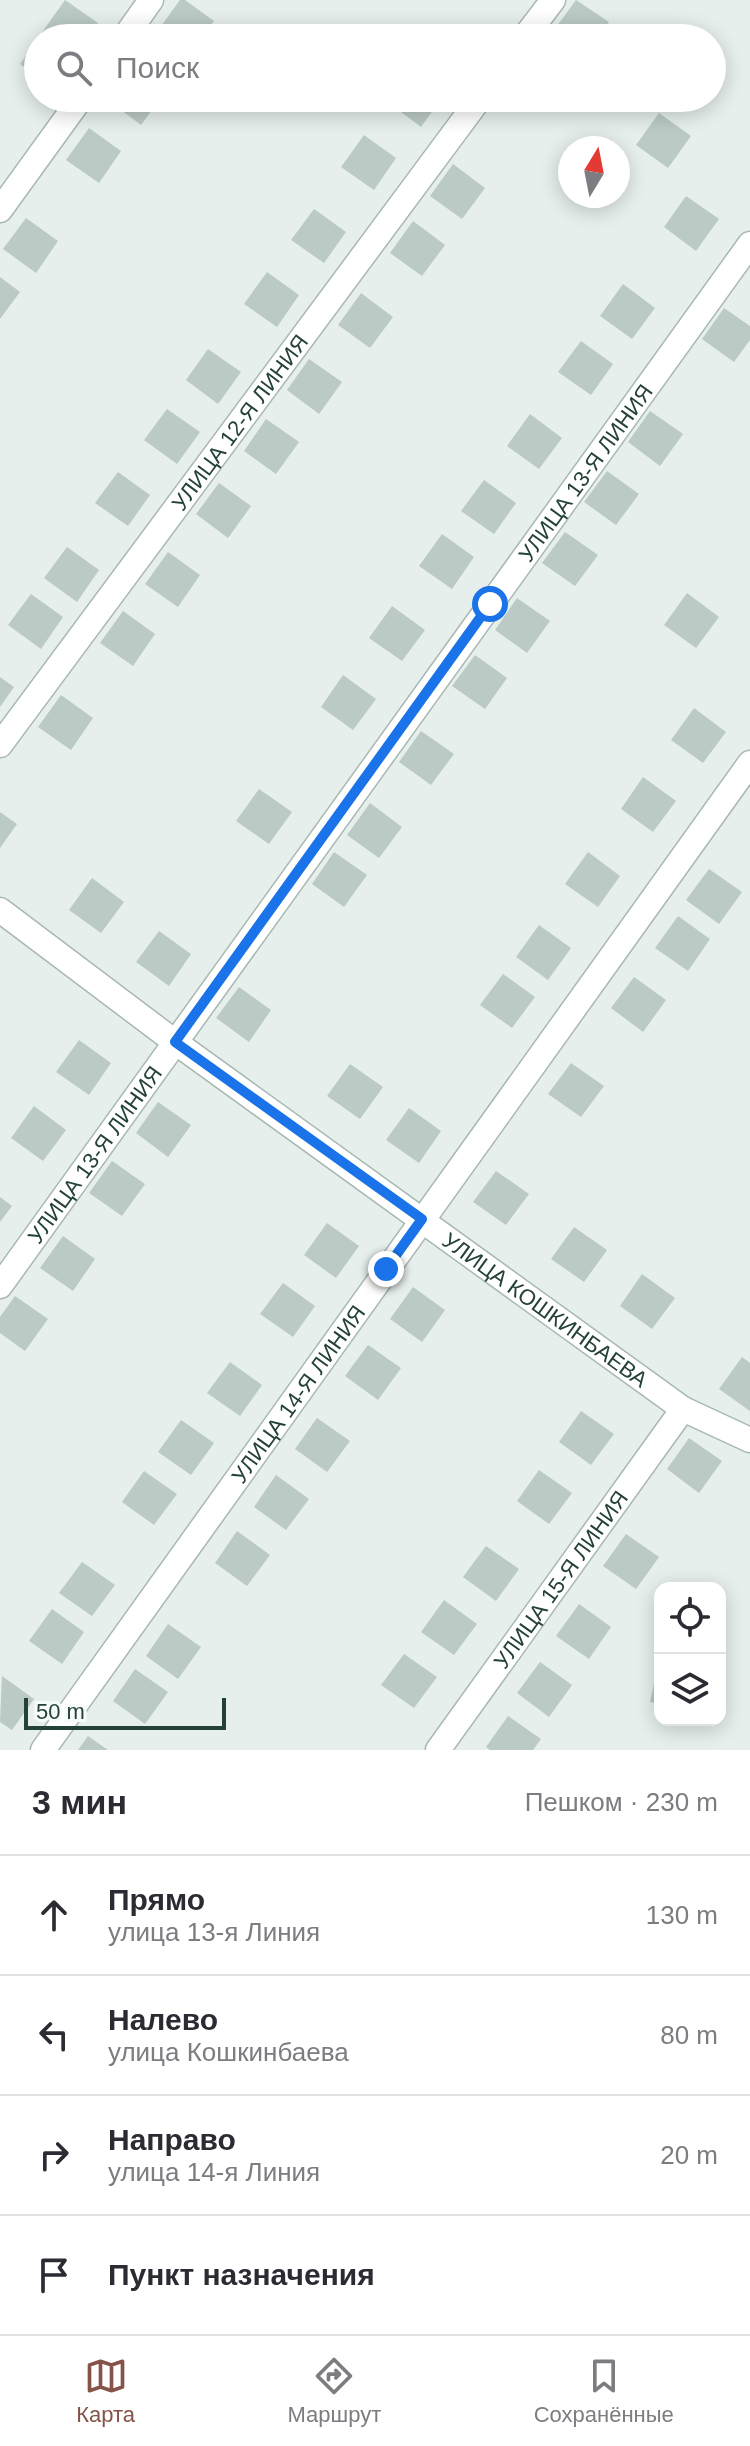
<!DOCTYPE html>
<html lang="ru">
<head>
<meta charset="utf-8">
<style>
	body { margin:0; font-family:Helvetica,sans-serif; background:#f2f2f3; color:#2b2b33 }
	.controls { position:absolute; right:24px; bottom:24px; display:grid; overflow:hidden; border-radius:16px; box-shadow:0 4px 20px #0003 }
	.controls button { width:72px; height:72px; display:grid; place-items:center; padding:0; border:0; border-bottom:2px solid #e1e1e2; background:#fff; color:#2b2b33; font:40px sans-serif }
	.compass { position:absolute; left:558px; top:136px; width:72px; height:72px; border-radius:50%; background:#fff; box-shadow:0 4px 20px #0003; rotate:10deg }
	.scale { position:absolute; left:24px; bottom:20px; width:202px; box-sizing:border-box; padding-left:8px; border:4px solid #24423a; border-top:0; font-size:22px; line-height:28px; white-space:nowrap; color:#24423a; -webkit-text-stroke:6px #f7fbf9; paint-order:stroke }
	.stop { position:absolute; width:24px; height:24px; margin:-18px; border:6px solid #1a73e8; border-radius:50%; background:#fff }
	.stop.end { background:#1a73e8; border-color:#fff; box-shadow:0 2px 8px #0008 }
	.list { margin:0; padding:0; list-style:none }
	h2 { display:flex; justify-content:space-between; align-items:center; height:104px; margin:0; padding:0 32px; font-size:34px }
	h2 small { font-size:26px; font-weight:400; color:#7c7c81 }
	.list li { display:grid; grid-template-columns:52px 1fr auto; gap:24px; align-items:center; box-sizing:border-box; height:120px; padding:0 32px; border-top:2px solid #e1e1e2 }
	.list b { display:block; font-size:30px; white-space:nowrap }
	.list p { margin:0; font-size:26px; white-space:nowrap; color:#7c7c81 }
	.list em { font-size:26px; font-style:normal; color:#7c7c81 }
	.icon { flex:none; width:44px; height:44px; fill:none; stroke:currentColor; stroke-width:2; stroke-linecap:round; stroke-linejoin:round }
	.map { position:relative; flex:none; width:750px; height:1750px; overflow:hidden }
	.search { position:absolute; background:#fff; box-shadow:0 4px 20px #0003; left:24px; right:24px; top:24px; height:88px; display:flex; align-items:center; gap:20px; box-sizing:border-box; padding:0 28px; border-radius:44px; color:#7c7c81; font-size:30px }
	.sheet { height:584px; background:#fff }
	nav { display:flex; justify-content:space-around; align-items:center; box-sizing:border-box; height:112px; border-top:2px solid #e1e1e2; background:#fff; font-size:22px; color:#7c7c81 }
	nav a { display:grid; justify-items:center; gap:4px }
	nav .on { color:#855347 }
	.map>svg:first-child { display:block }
	.building { fill:#bbcac4 }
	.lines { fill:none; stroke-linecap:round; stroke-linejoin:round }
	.minor-casing { stroke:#a8b8b2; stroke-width:27 }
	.minor { stroke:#fff; stroke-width:24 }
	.route { stroke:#1a73e8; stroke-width:10 }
	.labels { text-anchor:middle; stroke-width:6; stroke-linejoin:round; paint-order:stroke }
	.street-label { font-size:22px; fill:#24423a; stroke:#f7fbf9 }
</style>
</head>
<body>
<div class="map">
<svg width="750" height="1750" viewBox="0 0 750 1750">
	<rect width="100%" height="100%" fill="#e6efeb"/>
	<!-- building -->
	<g class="building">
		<path d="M65,0l33,23 -10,15h-50z"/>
		<path d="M180,0h5l29,21 -12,17h-31l-12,-9z"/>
		<path d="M576,0l33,22 -11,16h-33l-11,-8z"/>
		<path d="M38,39v38l-18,-13z"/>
		<path d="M111,98h50l-20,27 -32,-24z"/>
		<path d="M392,98h50l-21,29 -32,-24z"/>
		<path d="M659,113l32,23 -23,32 -32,-23z"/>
		<path d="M89,128l32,23 -22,32 -33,-23z"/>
		<path d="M364,135l32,23 -22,32 -33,-23z"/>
		<path d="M453,164l32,24 -23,31 -32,-23z"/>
		<path d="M686,196l33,23 -23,32 -32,-24z"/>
		<path d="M314,209l32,23 -22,31 -33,-23z"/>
		<path d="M26,218l32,23 -22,32 -33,-24z"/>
		<path d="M413,221l32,24 -23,31 -32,-23z"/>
		<path d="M267,272l32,23 -22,32 -33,-23z"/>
		<path d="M0,277l20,15 -20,27z"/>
		<path d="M623,284l32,24 -23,31 -32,-23z"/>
		<path d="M361,293l32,24 -23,31 -32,-23z"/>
		<path d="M724,308l26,18v14l-16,22 -32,-23z"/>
		<path d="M581,341l32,23 -22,31 -33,-23z"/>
		<path d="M208,349l33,23 -23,32 -32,-24z"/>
		<path d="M309,359l33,23 -23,32 -32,-24z"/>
		<path d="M167,409l33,23 -23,32 -33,-24z"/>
		<path d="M650,411l33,23 -23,32 -32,-24z"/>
		<path d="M530,414l32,24 -23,31 -32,-23z"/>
		<path d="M266,419l33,23 -23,32 -32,-23z"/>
		<path d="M607,471l32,23 -23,31 -32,-23z"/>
		<path d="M118,472l32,23 -22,31 -33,-23z"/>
		<path d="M484,480l32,23 -22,31 -33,-23z"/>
		<path d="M219,483l32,23 -23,32 -32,-24z"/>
		<path d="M565,532l33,23 -23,31 -33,-23z"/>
		<path d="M442,534l32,23 -22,32 -33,-23z"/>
		<path d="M67,547l32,23 -22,32 -33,-24z"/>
		<path d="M168,552l32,23 -22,32 -33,-23z"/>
		<path d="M687,593l32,24 -23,31 -32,-23z"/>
		<path d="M31,594l32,23 -22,32 -33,-24z"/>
		<path d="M517,598l33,23 -23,32 -32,-23z"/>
		<path d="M392,606l33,24 -23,31 -33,-23z"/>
		<path d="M123,611l32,23 -22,32 -33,-23z"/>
		<path d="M475,655l32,23 -22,31 -33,-23z"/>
		<path d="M343,675l33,24 -23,31 -32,-23z"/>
		<path d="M0,677l14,10 -14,20z"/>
		<path d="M61,695l32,23 -22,32 -33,-23z"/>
		<path d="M694,708l32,24 -23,31 -32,-23z"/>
		<path d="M421,731l33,23 -23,31 -32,-23z"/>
		<path d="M643,777l33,24 -23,31 -32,-23z"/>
		<path d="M259,789l33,23 -23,32 -33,-23z"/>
		<path d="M370,803l32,24 -23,31 -32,-23z"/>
		<path d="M0,812l17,12 -17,24z"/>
		<path d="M334,852l33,23 -23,32 -32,-23z"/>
		<path d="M588,852l32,24 -22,31 -33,-23z"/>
		<path d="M709,869l33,23 -23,32 -33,-24z"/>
		<path d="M92,878l32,24 -23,31 -32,-23z"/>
		<path d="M678,916l32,23 -22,32 -33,-23z"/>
		<path d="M539,925l32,23 -23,32 -32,-23z"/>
		<path d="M159,931l32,23 -22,32 -33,-24z"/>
		<path d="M503,974l32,23 -23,31 -32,-23z"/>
		<path d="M634,977l32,23 -23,32 -32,-24z"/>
		<path d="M239,987l32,23 -22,32 -33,-24z"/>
		<path d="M79,1040l32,23 -22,32 -33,-23z"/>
		<path d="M571,1063l33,23 -23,31 -33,-23z"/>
		<path d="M350,1064l33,23 -23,32 -33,-23z"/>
		<path d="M158,1102l33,23 -23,32 -32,-24z"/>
		<path d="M34,1106l32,24 -23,31 -32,-23z"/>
		<path d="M409,1108l32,23 -22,32 -33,-23z"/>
		<path d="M112,1161l33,23 -23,32 -33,-23z"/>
		<path d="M496,1171l33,23 -23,31 -33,-23z"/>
		<path d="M0,1197l12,9 -12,16z"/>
		<path d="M327,1223l32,23 -23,32 -32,-23z"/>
		<path d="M574,1227l33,23 -23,32 -33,-23z"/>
		<path d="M63,1236l32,23 -22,32 -33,-23z"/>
		<path d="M642,1274l33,24 -23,31 -32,-23z"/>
		<path d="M283,1283l32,23 -22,31 -33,-23z"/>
		<path d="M413,1287l32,23 -23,32 -32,-23z"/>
		<path d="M15,1296l33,23 -23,32 -25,-18v-16z"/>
		<path d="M368,1345l33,23 -23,32 -33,-24z"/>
		<path d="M742,1357l8,6v48l-31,-22z"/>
		<path d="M230,1362l32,23 -22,31 -33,-23z"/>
		<path d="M581,1411l33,23 -23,31 -32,-23z"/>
		<path d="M317,1418l33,23 -23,31 -32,-23z"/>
		<path d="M181,1420l33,23 -23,32 -33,-23z"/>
		<path d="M689,1438l33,23 -23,32 -32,-24z"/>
		<path d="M539,1470l33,23 -23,31 -32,-23z"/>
		<path d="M144,1471l33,23 -23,31 -32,-23z"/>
		<path d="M276,1475l33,24 -23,31 -32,-23z"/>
		<path d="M237,1531l33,24 -23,31 -32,-23z"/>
		<path d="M626,1534l33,23 -23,32 -33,-23z"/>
		<path d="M486,1546l33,23 -23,32 -33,-24z"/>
		<path d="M82,1562l33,23 -23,31 -33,-23z"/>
		<path d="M444,1600l33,24 -23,31 -33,-23z"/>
		<path d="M579,1604l32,23 -22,32 -33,-23z"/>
		<path d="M52,1609l32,23 -22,32 -33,-23z"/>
		<path d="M168,1624l33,23 -23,32 -32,-23z"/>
		<path d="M404,1654l33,23 -23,31 -33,-23z"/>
		<path d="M659,1660h1v44l-10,-2z"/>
		<path d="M540,1662l32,23 -23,32 -32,-24z"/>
		<path d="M135,1669l33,23 -23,32 -32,-23z"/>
		<path d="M2,1676l32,23 -22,31 -12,-8z"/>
		<path d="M508,1716l33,23 -8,11h-43l-4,-3z"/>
		<path d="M88,1736l20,14h-30z"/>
	</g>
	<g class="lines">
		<!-- minor casing -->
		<g class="minor-casing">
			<g id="minor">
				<path d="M124,38l27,-38"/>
				<path d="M524,38l29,-38"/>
				<path d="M0,210l81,-112"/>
				<path id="s1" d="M0,745l480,-647"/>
				<path id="s2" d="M0,910l175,132 508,367 67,31"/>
				<path id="s3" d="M0,1286l750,-1042"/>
				<path id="s4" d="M43,1750l707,-987"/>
				<path id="s5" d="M438,1750l245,-341"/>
			</g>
		</g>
		<!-- minor -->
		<use href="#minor" class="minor"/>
	</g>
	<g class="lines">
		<!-- route -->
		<path class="route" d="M386,1269l36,-50 -247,-177 315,-438"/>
	</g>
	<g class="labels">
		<!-- street labels -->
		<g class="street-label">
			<text dy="8" stroke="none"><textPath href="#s1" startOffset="402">УЛИЦА 12-Я ЛИНИЯ</textPath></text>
			<text dy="8" stroke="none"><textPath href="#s3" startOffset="1002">УЛИЦА 13-Я ЛИНИЯ</textPath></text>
			<text dy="8" stroke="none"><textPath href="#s3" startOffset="162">УЛИЦА 13-Я ЛИНИЯ</textPath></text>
			<text dy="8" stroke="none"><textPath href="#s2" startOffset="676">УЛИЦА КОШКИНБАЕВА</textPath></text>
			<text dy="8" stroke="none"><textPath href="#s4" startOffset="438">УЛИЦА 14-Я ЛИНИЯ</textPath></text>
			<text dy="8" stroke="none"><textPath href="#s5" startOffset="210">УЛИЦА 15-Я ЛИНИЯ</textPath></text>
		</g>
	</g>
</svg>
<div class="controls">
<button><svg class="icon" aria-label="locate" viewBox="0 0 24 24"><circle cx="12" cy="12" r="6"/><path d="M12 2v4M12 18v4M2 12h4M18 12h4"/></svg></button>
<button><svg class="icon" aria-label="layers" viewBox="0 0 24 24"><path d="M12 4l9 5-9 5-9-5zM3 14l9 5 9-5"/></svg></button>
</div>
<svg class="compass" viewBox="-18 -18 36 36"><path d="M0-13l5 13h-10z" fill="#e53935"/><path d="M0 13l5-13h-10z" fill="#7c7c81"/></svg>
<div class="scale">50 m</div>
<div class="stop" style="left:490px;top:604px"></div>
<div class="stop end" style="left:386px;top:1269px"></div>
<div class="search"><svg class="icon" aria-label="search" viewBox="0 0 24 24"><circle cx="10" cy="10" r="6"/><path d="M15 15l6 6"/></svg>Поиск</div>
</div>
<section class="sheet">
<h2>3 мин<small>Пешком · 230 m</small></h2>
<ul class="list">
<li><svg class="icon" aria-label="ahead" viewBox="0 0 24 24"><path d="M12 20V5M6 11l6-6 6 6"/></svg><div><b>Прямо</b><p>улица 13-я Линия</p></div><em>130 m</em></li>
<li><svg class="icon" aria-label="left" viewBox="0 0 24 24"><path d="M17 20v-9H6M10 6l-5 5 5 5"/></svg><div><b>Налево</b><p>улица Кошкинбаева</p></div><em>80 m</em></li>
<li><svg class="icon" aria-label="right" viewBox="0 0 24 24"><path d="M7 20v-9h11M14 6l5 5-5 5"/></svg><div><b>Направо</b><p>улица 14-я Линия</p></div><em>20 m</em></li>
<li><svg class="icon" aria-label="arrive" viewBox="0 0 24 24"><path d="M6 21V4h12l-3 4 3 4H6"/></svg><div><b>Пункт назначения</b></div></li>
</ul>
</section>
<nav>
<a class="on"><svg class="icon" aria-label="map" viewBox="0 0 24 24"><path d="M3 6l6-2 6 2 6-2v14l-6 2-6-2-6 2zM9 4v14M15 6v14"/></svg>Карта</a>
<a><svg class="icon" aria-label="directions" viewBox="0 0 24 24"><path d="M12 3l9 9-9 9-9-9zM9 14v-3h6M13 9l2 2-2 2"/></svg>Маршрут</a>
<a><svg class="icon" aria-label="saved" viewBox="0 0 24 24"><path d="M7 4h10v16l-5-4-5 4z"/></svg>Сохранённые</a>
</nav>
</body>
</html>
